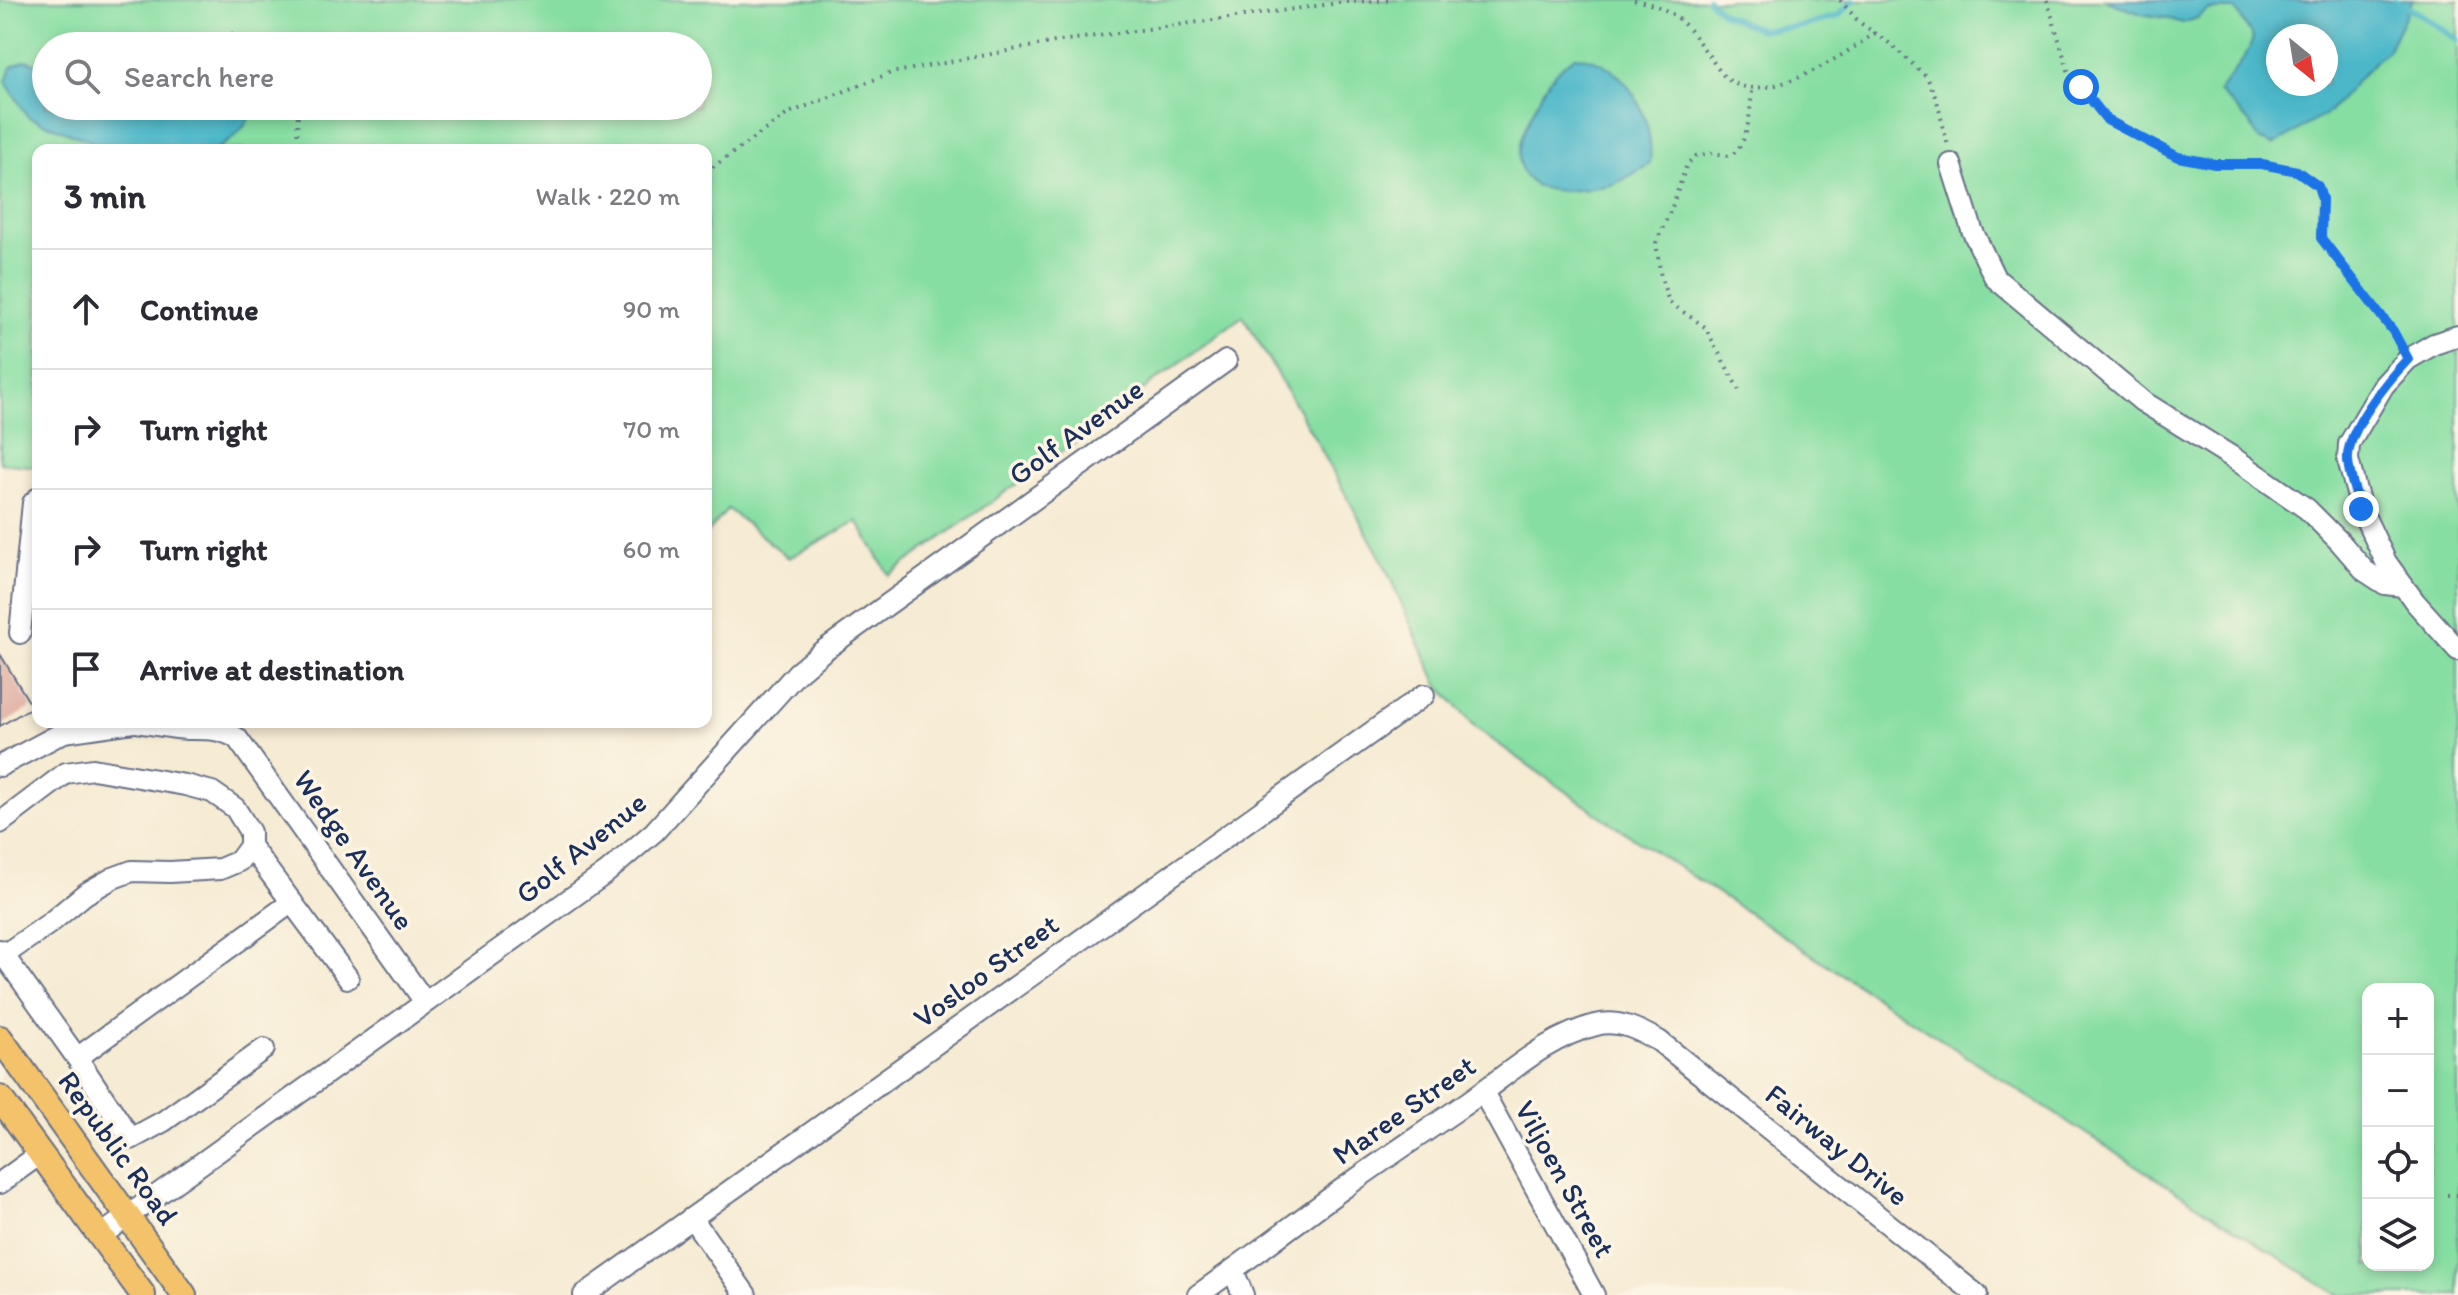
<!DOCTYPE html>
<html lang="en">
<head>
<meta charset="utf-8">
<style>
	body { margin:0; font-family:Itim,sans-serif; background:#f7f7f7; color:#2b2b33 }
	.controls { position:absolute; right:24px; bottom:24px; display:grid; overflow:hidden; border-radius:16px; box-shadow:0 4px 12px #0003 }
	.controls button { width:72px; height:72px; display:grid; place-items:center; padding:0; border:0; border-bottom:2px solid #e1e1e2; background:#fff; color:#2b2b33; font:40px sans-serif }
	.compass { position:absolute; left:2266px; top:24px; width:72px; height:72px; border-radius:50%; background:#fff; box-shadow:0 4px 12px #0003; rotate:150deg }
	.stop { position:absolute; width:24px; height:24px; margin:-18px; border:6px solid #1a73e8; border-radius:50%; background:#fff }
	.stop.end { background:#1a73e8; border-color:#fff; box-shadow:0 2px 8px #0008 }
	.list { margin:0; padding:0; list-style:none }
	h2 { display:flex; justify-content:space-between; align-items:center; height:104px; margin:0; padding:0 32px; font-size:34px }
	h2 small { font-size:26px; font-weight:400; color:#7c7c81 }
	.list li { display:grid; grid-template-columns:52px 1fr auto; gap:24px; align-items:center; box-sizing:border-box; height:120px; padding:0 32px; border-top:2px solid #e1e1e2 }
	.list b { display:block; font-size:30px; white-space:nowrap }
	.list em { font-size:26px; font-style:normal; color:#7c7c81 }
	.icon { flex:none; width:44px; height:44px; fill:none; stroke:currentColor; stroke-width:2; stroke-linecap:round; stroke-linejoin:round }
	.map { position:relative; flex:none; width:2458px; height:1295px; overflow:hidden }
	.search { position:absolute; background:#fff; box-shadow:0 4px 12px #0003; left:32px; top:32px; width:680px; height:88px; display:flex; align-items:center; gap:20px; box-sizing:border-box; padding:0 28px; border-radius:44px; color:#7c7c81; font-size:30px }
	.panel { position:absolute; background:#fff; box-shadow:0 4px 12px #0003; left:32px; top:144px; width:680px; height:584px; border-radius:16px }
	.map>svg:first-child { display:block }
	.green { fill:#86dea2; stroke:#508680; stroke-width:2; fill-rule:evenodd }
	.water { fill:#4cb7c9; stroke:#347394; stroke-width:2; fill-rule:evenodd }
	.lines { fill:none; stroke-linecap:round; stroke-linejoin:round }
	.stream { stroke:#4cb7c9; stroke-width:6 }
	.building { fill:#e1b0a5 }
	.minor-casing { stroke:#687187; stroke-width:24 }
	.major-casing { stroke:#687187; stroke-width:28 }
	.path { stroke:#687187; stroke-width:4; stroke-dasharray:2 6; stroke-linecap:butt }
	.minor { stroke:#fff; stroke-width:20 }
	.major { stroke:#f3c26a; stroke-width:24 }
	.route { stroke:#1a73e8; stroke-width:10 }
	.labels { text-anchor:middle; stroke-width:7; stroke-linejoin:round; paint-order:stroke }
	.street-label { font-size:30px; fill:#1b2f5e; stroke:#fcf5e5 }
</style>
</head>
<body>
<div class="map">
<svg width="2458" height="1295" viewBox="0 0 2458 1295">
	<rect width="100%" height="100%" fill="#fcf5e5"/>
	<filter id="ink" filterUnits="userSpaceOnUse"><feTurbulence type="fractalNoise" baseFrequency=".0125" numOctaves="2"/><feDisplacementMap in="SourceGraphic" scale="16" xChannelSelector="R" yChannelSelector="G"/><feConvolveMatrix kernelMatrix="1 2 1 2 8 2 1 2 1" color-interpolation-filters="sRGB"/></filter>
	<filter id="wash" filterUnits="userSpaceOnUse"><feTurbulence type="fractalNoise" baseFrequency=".006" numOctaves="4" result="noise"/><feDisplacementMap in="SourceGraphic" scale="32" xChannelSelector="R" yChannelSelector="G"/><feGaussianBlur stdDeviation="1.8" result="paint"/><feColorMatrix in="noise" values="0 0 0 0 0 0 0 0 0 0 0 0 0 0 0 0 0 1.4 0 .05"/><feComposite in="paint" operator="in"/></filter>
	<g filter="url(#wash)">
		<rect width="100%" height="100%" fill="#f6ebd3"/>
		<!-- green -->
		<path class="green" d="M0,0h2458v1295h-120l-317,-203 -425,-279 -120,-85 -39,-45 -54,-121 -69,-125 -71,-121 -126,93 -5,7 -223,159 -32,-54 -68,37 -61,-49 -22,25v-384h-668v317l-38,-4zM2278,36h48v48h-48zM46,46h652v60h-652zM2368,989h60v276h-60z"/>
		<!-- water -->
		<g class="water">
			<path d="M2105,0h308l-25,51 -12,9 -47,52 -56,33 -15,-6 -9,-17 -30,-30c13,-21 27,-30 34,-54l-17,-28h-28l-11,8 -14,5 -17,-5 -25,-4zM2278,36h48v48h-48z"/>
			<path d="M1575,56c50,3 80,61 75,108 -12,6 -26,17 -39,21 -7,2 -17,2 -24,4 -62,9 -83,-17 -56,-74 13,-27 19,-41 44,-59z"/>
			<path d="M26,60l20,7v39h207c-2,19 -22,35 -38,44h-115l-10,-9 -62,-24 -22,-35 5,-15z"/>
		</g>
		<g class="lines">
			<!-- stream -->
			<g class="stream">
				<path d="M1708,0l16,14 37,16 41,-4 36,-10 16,-16"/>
				<path d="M2394,0l26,14 38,26"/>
			</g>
		</g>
		<g id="blocks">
			<!-- building -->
			<path class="building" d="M0,654l32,53 -32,19z"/>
		</g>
	</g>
	<g filter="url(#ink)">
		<use href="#blocks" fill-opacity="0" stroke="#687187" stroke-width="2"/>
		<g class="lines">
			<!-- minor casing -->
			<g class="minor-casing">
				<g id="minor">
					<path d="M1951,164l21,66 23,48 147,123 90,56 75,52 33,33 25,29 20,13 18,2"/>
					<path d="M2458,336l-24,8 -26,15 -24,26 -35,59 -1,16 13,49 25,53 29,40 43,48"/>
					<path d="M20,633l13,-130 5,-5"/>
					<path d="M136,722c17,2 35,6 51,7 20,0 33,-1 50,9l188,264"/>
					<path d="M0,766l64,-34 69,-10"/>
					<path d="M0,823l66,-50 27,-4 92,16 27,7 23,16 15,24v14l-11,15 -19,8 -50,3 -38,-1 -19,7 -28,16 -35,29 -46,32"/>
					<path d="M250,846l98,132"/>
					<path d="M0,950l77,108 54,81 33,-18 100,-72"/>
					<path d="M77,1058l215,-156"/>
					<path d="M1483,1092l111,203"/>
					<path d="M0,1183l40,-29"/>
					<path d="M692,1218l54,77"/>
					<path d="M100,1236l506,-363 48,-41 143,-159 26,-22 403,-290"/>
					<path d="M1233,1270l10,25"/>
					<path d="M584,1295l840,-600"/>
					<path d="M1198,1295c48,-34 95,-70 143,-105 43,-31 87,-60 130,-90 40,-28 76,-63 125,-75 23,-6 43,5 63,16l318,254"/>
				</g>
			</g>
			<!-- major casing -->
			<g class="major-casing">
				<g id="major">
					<path d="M0,1038l184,257"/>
					<path d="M0,1098l143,197"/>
				</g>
			</g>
			<!-- path -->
			<g class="path">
				<path d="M1634,0c44,9 50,23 76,57 4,6 9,14 15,20 37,34 118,-22 150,-44"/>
				<path d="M1840,0l19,22 30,21 38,34 10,24 11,45"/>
				<path d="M2047,0l21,70 39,50 71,37 37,7h47l35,7 21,15 4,13 -2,19 1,20 72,93 6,12"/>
				<path d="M231,33l18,13"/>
				<path d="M297,150l1,-44"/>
				<path d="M706,172l83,-59 102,-40 169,-32 286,-39 46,-2"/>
				<path d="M1739,390l-34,-63 -36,-25 -8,-24 -5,-35 16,-36 15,-43 9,-8 16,-3 18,3c21,-13 19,-47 23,-70"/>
				<path d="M2447,1195h11"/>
			</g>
			<!-- minor -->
			<use href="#minor" class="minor"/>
			<!-- major -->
			<use href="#major" class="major"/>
		</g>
	</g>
	<g class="lines" filter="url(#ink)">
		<!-- route -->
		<path class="route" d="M2081,87l26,33 71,37 37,7h47l35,7 21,15 4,13 -1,39 72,93 15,28c-20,21 -62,72 -60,101 1,17 8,34 13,49"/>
	</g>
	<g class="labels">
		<!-- street labels -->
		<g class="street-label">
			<text transform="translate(1076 432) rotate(-36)" y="10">Golf Avenue</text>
			<text transform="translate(581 848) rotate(-39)" y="10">Golf Avenue</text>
			<text transform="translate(354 850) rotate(55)" y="10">Wedge Avenue</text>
			<text transform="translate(986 971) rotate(-36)" y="10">Vosloo Street</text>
			<text transform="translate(1404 1110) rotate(-35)" y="10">Maree Street</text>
			<text transform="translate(1837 1145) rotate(39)" y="10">Fairway Drive</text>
			<text transform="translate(118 1148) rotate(54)" y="10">Republic Road</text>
			<text transform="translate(1565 1179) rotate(61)" y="10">Viljoen Street</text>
		</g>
	</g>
</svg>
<div class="controls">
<button>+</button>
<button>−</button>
<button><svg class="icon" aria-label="locate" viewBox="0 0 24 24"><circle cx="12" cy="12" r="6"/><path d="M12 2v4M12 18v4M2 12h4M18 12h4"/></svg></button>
<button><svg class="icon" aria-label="layers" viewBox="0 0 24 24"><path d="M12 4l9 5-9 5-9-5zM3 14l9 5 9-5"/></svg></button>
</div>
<svg class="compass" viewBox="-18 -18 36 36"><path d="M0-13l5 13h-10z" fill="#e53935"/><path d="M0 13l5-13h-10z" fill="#7c7c81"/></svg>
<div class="stop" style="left:2081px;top:87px"></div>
<div class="stop end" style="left:2361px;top:509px"></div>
<div class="search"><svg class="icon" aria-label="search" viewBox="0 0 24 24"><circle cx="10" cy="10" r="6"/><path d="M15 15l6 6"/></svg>Search here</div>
<section class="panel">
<h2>3 min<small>Walk · 220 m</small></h2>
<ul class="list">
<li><svg class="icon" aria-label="ahead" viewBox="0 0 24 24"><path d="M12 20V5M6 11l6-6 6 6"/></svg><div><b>Continue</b></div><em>90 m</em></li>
<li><svg class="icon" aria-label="right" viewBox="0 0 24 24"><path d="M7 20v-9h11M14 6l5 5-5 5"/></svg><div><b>Turn right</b></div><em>70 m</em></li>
<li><svg class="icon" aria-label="right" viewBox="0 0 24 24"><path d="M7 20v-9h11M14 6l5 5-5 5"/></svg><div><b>Turn right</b></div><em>60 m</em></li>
<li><svg class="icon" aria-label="arrive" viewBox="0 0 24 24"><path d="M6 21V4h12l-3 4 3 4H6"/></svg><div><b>Arrive at destination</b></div></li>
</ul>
</section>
</div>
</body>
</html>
